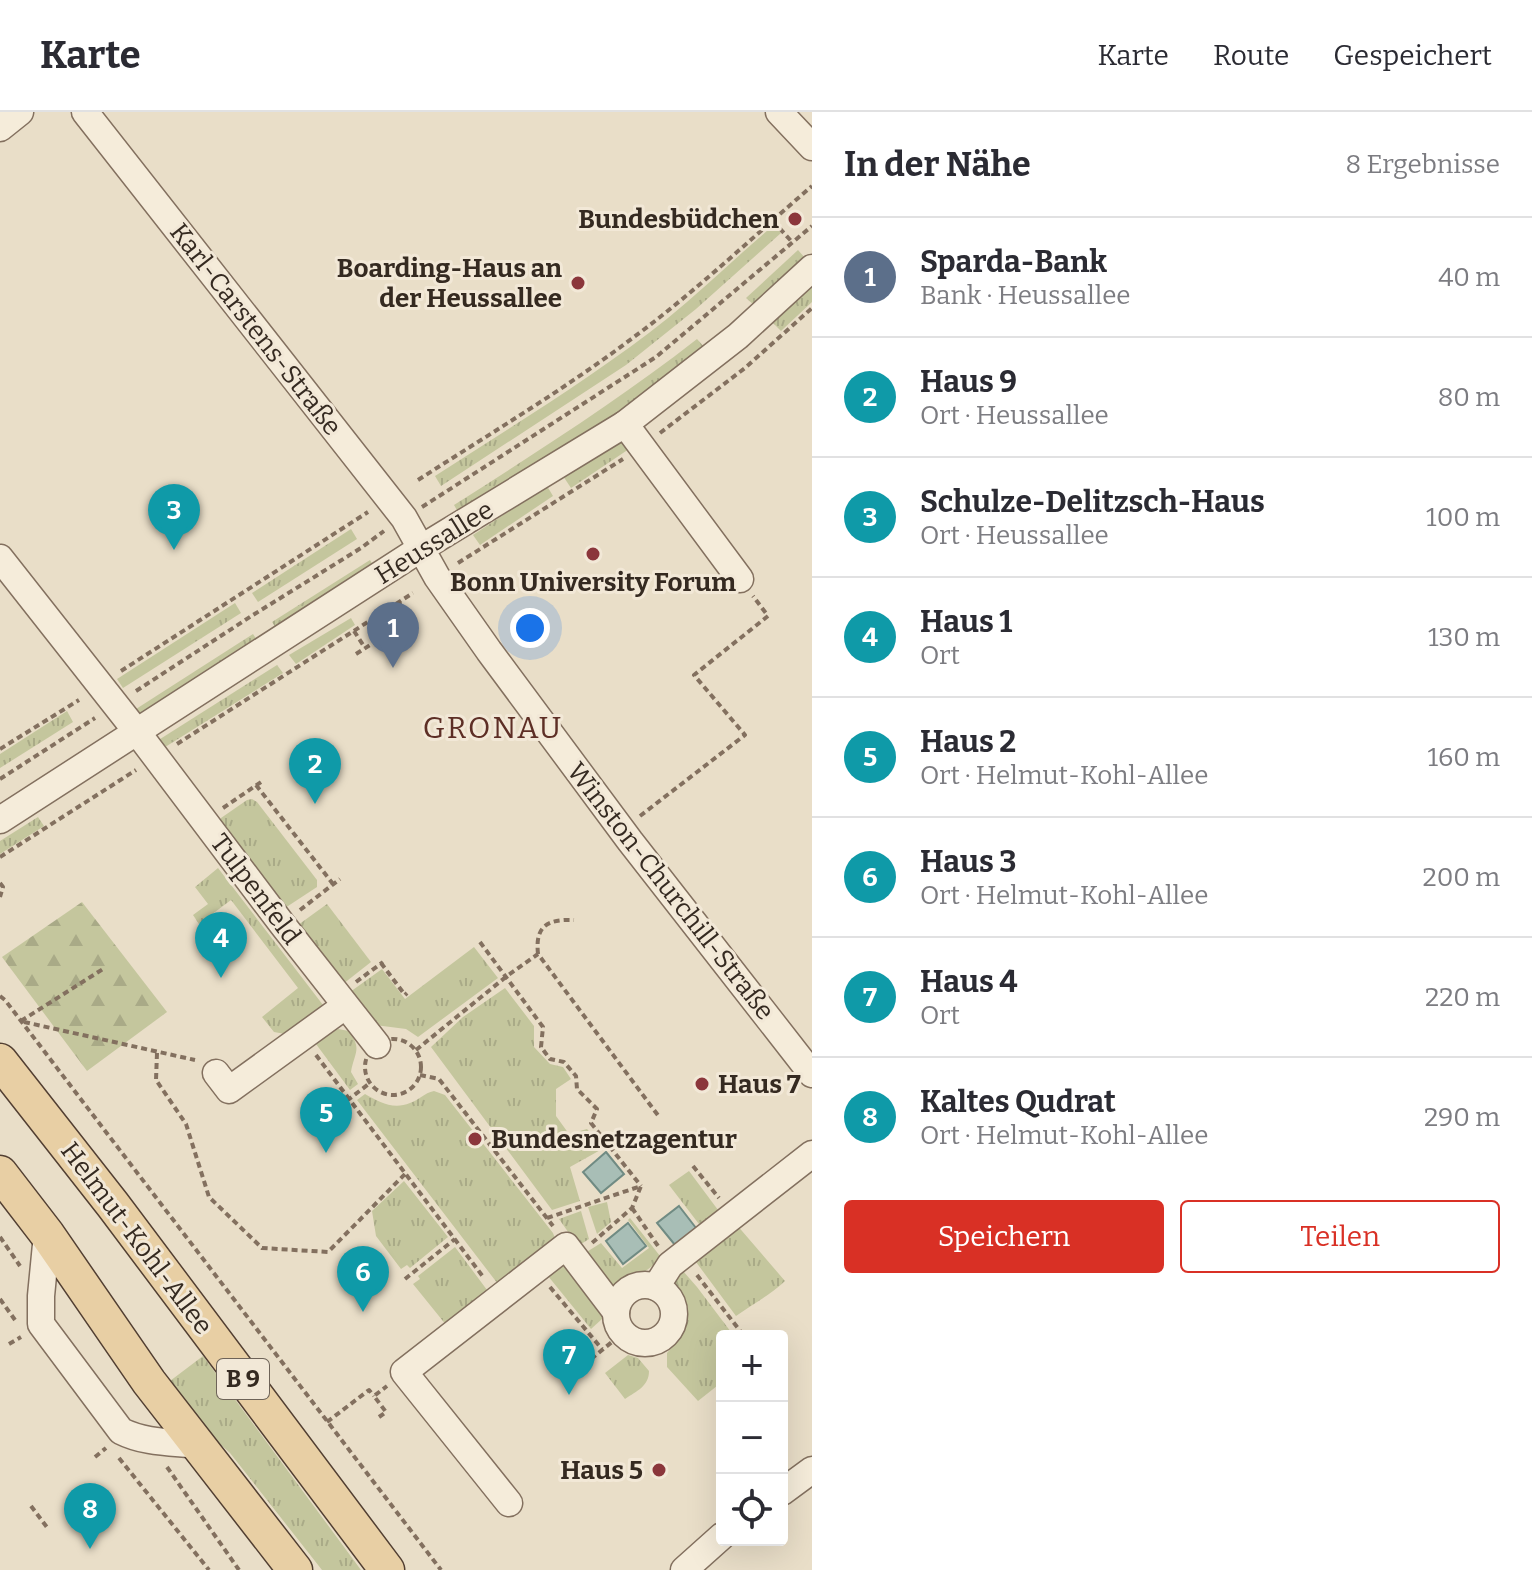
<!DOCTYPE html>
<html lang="de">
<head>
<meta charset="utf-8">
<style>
	body { margin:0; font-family:Bitter,serif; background:#f7f7f7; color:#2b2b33 }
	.controls { position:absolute; right:24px; bottom:24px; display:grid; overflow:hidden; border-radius:8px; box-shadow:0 8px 32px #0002 }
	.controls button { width:72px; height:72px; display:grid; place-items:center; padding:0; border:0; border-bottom:2px solid #e1e1e2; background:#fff; color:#2b2b33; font:40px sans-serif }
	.you { position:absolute; left:530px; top:516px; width:28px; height:28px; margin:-20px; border:6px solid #fff; border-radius:50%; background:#1a73e8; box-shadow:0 0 0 12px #1a73e833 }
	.badge { display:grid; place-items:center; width:52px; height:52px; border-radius:50%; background:#d93025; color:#fff; font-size:26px; font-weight:700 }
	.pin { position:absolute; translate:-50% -66px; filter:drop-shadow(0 2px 4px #0008) }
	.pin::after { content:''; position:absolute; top:42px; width:28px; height:24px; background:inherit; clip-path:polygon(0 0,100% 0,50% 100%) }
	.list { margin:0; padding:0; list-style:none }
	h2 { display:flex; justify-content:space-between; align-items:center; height:104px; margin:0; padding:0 32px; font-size:34px }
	h2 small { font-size:26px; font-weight:400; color:#7c7c81 }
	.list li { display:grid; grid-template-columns:52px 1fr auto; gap:24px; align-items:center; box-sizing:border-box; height:120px; padding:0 32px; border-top:2px solid #e1e1e2 }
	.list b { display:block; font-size:30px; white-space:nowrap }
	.list p { margin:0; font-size:26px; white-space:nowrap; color:#7c7c81 }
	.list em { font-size:26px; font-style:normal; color:#7c7c81 }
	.actions { display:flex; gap:16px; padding:24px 32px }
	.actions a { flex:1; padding:18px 0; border:2px solid #d93025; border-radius:8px; text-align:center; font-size:28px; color:#d93025 }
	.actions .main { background:#d93025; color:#fff }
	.icon { flex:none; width:44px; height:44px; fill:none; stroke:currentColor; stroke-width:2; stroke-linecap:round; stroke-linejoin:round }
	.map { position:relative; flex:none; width:812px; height:1458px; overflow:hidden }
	header { display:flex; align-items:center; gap:48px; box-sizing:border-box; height:112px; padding:0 40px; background:#fff; border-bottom:2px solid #e1e1e2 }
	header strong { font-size:38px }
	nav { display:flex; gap:44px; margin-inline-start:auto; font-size:28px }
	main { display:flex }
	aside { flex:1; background:#fff }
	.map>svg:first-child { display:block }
	.grass { fill:url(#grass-tufts) }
	.forest { fill:url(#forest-firs) }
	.water { fill:#a8beb6; stroke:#708b83; stroke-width:2 }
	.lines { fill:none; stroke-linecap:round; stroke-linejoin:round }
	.minor-casing { stroke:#83705f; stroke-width:29 }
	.major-casing { stroke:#523f32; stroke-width:37 }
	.path { stroke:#83705f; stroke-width:4; stroke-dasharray:6 4; stroke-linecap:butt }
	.minor { stroke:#f5ecda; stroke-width:26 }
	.major { stroke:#e8cfa4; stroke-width:34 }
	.poi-dot { fill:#8b363b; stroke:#f2e8d7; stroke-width:3 }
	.labels { text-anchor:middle; stroke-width:6; stroke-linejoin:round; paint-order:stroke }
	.shield { fill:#f2e8d7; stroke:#6e6358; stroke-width:2 }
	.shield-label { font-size:24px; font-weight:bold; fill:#352a21 }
	.poi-label { font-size:26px; font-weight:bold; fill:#352a21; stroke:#f2e8d7; text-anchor:end }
	.street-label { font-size:26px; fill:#352a21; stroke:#f2e8d7 }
	.quarter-label { font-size:30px; letter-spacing:2px; fill:#5d2e25; stroke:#f2e8d7 }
</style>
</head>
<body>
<header>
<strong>Karte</strong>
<nav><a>Karte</a><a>Route</a><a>Gespeichert</a></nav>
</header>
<main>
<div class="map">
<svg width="812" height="1458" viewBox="0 0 812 1458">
	<defs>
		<pattern id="grass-tufts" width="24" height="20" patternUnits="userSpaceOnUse" patternTransform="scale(2)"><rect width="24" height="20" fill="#c4c69d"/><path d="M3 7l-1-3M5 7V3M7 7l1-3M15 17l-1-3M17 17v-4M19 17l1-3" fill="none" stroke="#a9aa87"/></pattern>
		<pattern id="forest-firs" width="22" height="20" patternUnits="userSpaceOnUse" patternTransform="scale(2)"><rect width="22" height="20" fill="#c4c69d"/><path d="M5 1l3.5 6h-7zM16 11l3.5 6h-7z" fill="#a9aa87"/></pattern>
	</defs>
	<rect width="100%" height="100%" fill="#e9dec8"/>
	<!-- grass -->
	<g class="grass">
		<path d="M774,113l7,8 -85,76 -70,56 -185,121 -6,-10c79,-51 160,-100 233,-158 37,-30 70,-63 106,-93z"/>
		<path d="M798,138l7,8 -51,47 -8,-7z"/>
		<path d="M812,173v17l-31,29 -9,-9z"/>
		<path d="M697,227l8,9 -55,43 -71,47 -121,74 -4,-7c83,-53 165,-105 243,-166z"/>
		<path d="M625,323l7,12 -61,41 -8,-12z"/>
		<path d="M547,374l6,10 -73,49 -7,-10z"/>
		<path d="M351,417l6,10 -99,63 -6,-9z"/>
		<path d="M370,448l3,5 -95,66 -6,-9z"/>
		<path d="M235,491l6,10 -118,75 -6,-9z"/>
		<path d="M351,506l4,7 -59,39 -7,-9z"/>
		<path d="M253,522l6,9 -118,75 -5,-9z"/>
		<path d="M277,553l6,8 -121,76 -5,-8z"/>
		<path d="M67,599l6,11 -73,46v-14z"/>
		<path d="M252,687l5,3 60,78v7l-32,21 -66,-85 2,-5 26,-18z"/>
		<path d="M38,705l6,9 -44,28v-13z"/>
		<path d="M218,756l105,137 -38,29 -11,-2 -12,-15 36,-29 -67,-88 -32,24 -6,-9 15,-11 -13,-17z"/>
		<path d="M327,792l44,58 -28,22 -45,-59z"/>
		<path d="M474,835l24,31 -80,59 -12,-8 -31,-4 -25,-33 32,-23 23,30z"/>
		<path d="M505,876l29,38v21l16,17 13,3 8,12 -15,10v27l13,18 18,-5 17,19 -34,19 10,34 -28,9 -121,-163 32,-30z"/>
		<path d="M338,917l11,2c13,19 6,20 2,41l7,12 -8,6 -34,-46 3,-4z"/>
		<path d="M434,979l11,4 108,138 3,8 -55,47 -144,-188 8,-6c14,8 28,16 45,9 9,-3 14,-10 24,-12z"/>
		<path d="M689,1059l32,43 -19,14 -33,-43z"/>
		<path d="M404,1069l44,56 -38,31 -3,-3 -6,4 -25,-33 -4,-25z"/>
		<path d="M607,1090l4,20 -14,12 -9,-27z"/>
		<path d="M581,1099l8,28 -11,7 -19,-27z"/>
		<path d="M630,1106l30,38 1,3c-14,12 -28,21 -45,28l-8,-5 -23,-29 16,-10 21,25 27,-20 -21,-28z"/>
		<path d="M736,1112l49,57c-15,14 -32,23 -49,35l-40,-54v-3z"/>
		<path d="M455,1135l38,51 -42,33 -38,-47 7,-5 -2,-3z"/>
		<path d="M557,1154l12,1 34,47 -1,5 -11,10 -43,-53z"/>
		<path d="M683,1159l14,16 37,49h-12v46l-24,19 -31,-34v-14c15,-16 25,-33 15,-55 -3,-7 -7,-12 -9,-19z"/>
		<path d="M628,1243l10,3 11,13c0,15 -12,20 -24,28l-20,-26z"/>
		<path d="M203,1244l158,214h-39l-92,-117 -33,-30 -31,-39z"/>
	</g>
	<!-- forest -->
	<path class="forest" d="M82,790l85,110 -80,59 -85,-114z"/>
	<!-- water -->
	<g class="water">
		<path d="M606,1040l18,22 -23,19 -18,-21z"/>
		<path d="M679,1094l17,22 -21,17 -18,-22z"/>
		<path d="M628,1111l18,23 -23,18 -17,-23z"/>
	</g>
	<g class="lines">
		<!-- minor casing -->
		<g class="minor-casing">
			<g id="minor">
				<path d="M85,0l319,406 33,59 52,74 141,190 182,233"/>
				<path d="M779,0l33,35"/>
				<path d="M0,16l20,-16"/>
				<path d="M625,312l115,155"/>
				<path d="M0,446l137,174 145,192 95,121"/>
				<path d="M0,708l420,-271 205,-125 113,-88 74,-68"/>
				<path d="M216,961l13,17 116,-84"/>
				<path d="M47,1122l-6,62v28l80,107c24,12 50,11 77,14"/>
				<circle cx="645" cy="1202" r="29"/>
				<path d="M656,1175l14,-22 142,-111"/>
				<path d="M782,1380l30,-22"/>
				<path d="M509,1391l-105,-131 162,-126 50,66"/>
				<path d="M684,1458l38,-34"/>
			</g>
		</g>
		<!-- major casing -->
		<g class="major-casing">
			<g id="major">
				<path d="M0,949l113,144 274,365"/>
				<path d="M0,1061l47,61 102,148 146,188"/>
			</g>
		</g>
		<!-- path -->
		<g class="path">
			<path d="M773,109l20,22"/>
			<path d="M660,321l85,-65 67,-60"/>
			<path d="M418,368c73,-47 147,-91 216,-143 62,-46 119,-100 178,-151"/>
			<path d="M422,395l234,-150 156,-131"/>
			<path d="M458,451l165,-104"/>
			<path d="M372,507l12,18"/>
			<path d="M354,519l11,17"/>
			<path d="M356,542l44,-28 3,-15 -4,-9"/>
			<path d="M121,559l247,-159"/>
			<path d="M136,579l117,-76 108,-67 23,-17"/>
			<path d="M177,632l236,-151"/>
			<path d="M0,637l79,-49"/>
			<path d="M0,667l95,-61"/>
			<path d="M256,673l77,99"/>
			<path d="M223,696l41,-28"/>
			<path d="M640,704l105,-81 -51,-60 74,-59 -15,-20"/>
			<path d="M0,745l136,-87"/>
			<path d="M0,771l3,4 -3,10"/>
			<path d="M300,798l40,-31"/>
			<path d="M480,830l63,85 -2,20 9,12 14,3 12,14 1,13 20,20 -6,14 50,63"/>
			<path d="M538,842c-3,-28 9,-35 36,-34"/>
			<path d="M381,851l24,32 2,-2"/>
			<path d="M356,870l27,-20"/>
			<path d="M0,884l5,4 436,570"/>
			<path d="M21,909l82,-52"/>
			<path d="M24,910l171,38"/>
			<circle cx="393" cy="955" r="28"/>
			<path d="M416,938l91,-74 31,-22 122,164"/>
			<path d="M157,941l-1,27 30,44 23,73 53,51 66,4 77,-78"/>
			<path d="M316,943l168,223"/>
			<path d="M420,963l19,4 114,147"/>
			<path d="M323,1007l47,-36"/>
			<path d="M693,1054l26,32"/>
			<path d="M632,1096l26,38"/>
			<path d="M547,1106l94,-32 -9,22 -40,35"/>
			<path d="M0,1125l20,29"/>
			<path d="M697,1163l47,61"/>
			<path d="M405,1167l50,-40"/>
			<path d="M550,1175l52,62"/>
			<path d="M0,1187l15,21"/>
			<path d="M9,1232l12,-7"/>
			<path d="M591,1247l27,-22"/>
			<path d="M379,1305l7,-5 -12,-16 13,-10"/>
			<path d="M327,1310l42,-32 5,6"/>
			<path d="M95,1345l11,-9"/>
			<path d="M119,1346l90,112"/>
			<path d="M167,1355l72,103"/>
			<path d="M31,1394l18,24"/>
		</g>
		<!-- minor -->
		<use href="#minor" class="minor"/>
		<!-- major -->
		<use href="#major" class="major"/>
	</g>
	<!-- markers -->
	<g class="poi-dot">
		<circle cx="795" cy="107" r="8"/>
		<circle cx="578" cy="171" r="8"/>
		<circle cx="593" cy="442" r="8"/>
		<circle cx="702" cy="972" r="8"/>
		<circle cx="475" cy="1027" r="8"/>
		<circle cx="659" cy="1358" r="8"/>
	</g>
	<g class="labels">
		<!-- shield labels -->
		<rect class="shield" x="217" y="1247" width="52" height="40" rx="6"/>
		<g class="shield-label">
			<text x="243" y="1275">B 9</text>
		</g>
		<!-- poi labels -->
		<g class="poi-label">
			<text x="779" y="116">Bundesbüdchen</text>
			<text x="562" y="165">Boarding-Haus an<tspan x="562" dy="30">der Heussallee</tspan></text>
			<text x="593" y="479" text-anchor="middle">Bonn University Forum</text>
			<text x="718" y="981" text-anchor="start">Haus 7</text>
			<text x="491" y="1036" text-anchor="start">Bundesnetzagentur</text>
			<text x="643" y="1367">Haus 5</text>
		</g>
		<!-- street labels -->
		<g class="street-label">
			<text transform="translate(256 217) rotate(52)" y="9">Karl-Carstens-Straße</text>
			<text transform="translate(434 430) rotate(-32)" y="9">Heussallee</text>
			<text transform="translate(256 777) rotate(53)" y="9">Tulpenfeld</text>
			<text transform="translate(671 779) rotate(52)" y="9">Winston-Churchill-Straße</text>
			<text transform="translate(137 1126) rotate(53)" y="9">Helmut-Kohl-Allee</text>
		</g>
		<!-- quarter labels -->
		<g class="quarter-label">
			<text x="493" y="626">GRONAU</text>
		</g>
	</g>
</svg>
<div class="controls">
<button>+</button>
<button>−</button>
<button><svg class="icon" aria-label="locate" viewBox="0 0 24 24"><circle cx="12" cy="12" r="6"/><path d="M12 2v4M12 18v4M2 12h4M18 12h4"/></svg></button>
</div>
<div class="you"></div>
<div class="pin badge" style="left:393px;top:556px;background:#5c6f8a">1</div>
<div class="pin badge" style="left:315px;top:692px;background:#0f9aa8">2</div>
<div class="pin badge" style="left:174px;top:438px;background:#0f9aa8">3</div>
<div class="pin badge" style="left:221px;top:866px;background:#0f9aa8">4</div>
<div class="pin badge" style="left:326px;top:1041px;background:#0f9aa8">5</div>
<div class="pin badge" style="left:363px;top:1200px;background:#0f9aa8">6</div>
<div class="pin badge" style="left:569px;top:1283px;background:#0f9aa8">7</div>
<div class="pin badge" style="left:90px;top:1437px;background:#0f9aa8">8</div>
</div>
<aside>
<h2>In der Nähe<small>8 Ergebnisse</small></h2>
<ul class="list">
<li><span class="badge" style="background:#5c6f8a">1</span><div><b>Sparda-Bank</b><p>Bank · Heussallee</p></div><em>40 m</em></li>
<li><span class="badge" style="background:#0f9aa8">2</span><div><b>Haus 9</b><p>Ort · Heussallee</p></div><em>80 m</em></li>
<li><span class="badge" style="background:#0f9aa8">3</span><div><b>Schulze-Delitzsch-Haus</b><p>Ort · Heussallee</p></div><em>100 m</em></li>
<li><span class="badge" style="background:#0f9aa8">4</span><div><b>Haus 1</b><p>Ort</p></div><em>130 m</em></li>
<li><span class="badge" style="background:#0f9aa8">5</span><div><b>Haus 2</b><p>Ort · Helmut-Kohl-Allee</p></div><em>160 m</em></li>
<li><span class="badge" style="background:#0f9aa8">6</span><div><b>Haus 3</b><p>Ort · Helmut-Kohl-Allee</p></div><em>200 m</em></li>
<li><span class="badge" style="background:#0f9aa8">7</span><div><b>Haus 4</b><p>Ort</p></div><em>220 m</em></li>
<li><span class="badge" style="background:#0f9aa8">8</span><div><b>Kaltes Qudrat</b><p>Ort · Helmut-Kohl-Allee</p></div><em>290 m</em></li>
</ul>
<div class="actions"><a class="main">Speichern</a><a>Teilen</a></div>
</aside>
</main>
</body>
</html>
